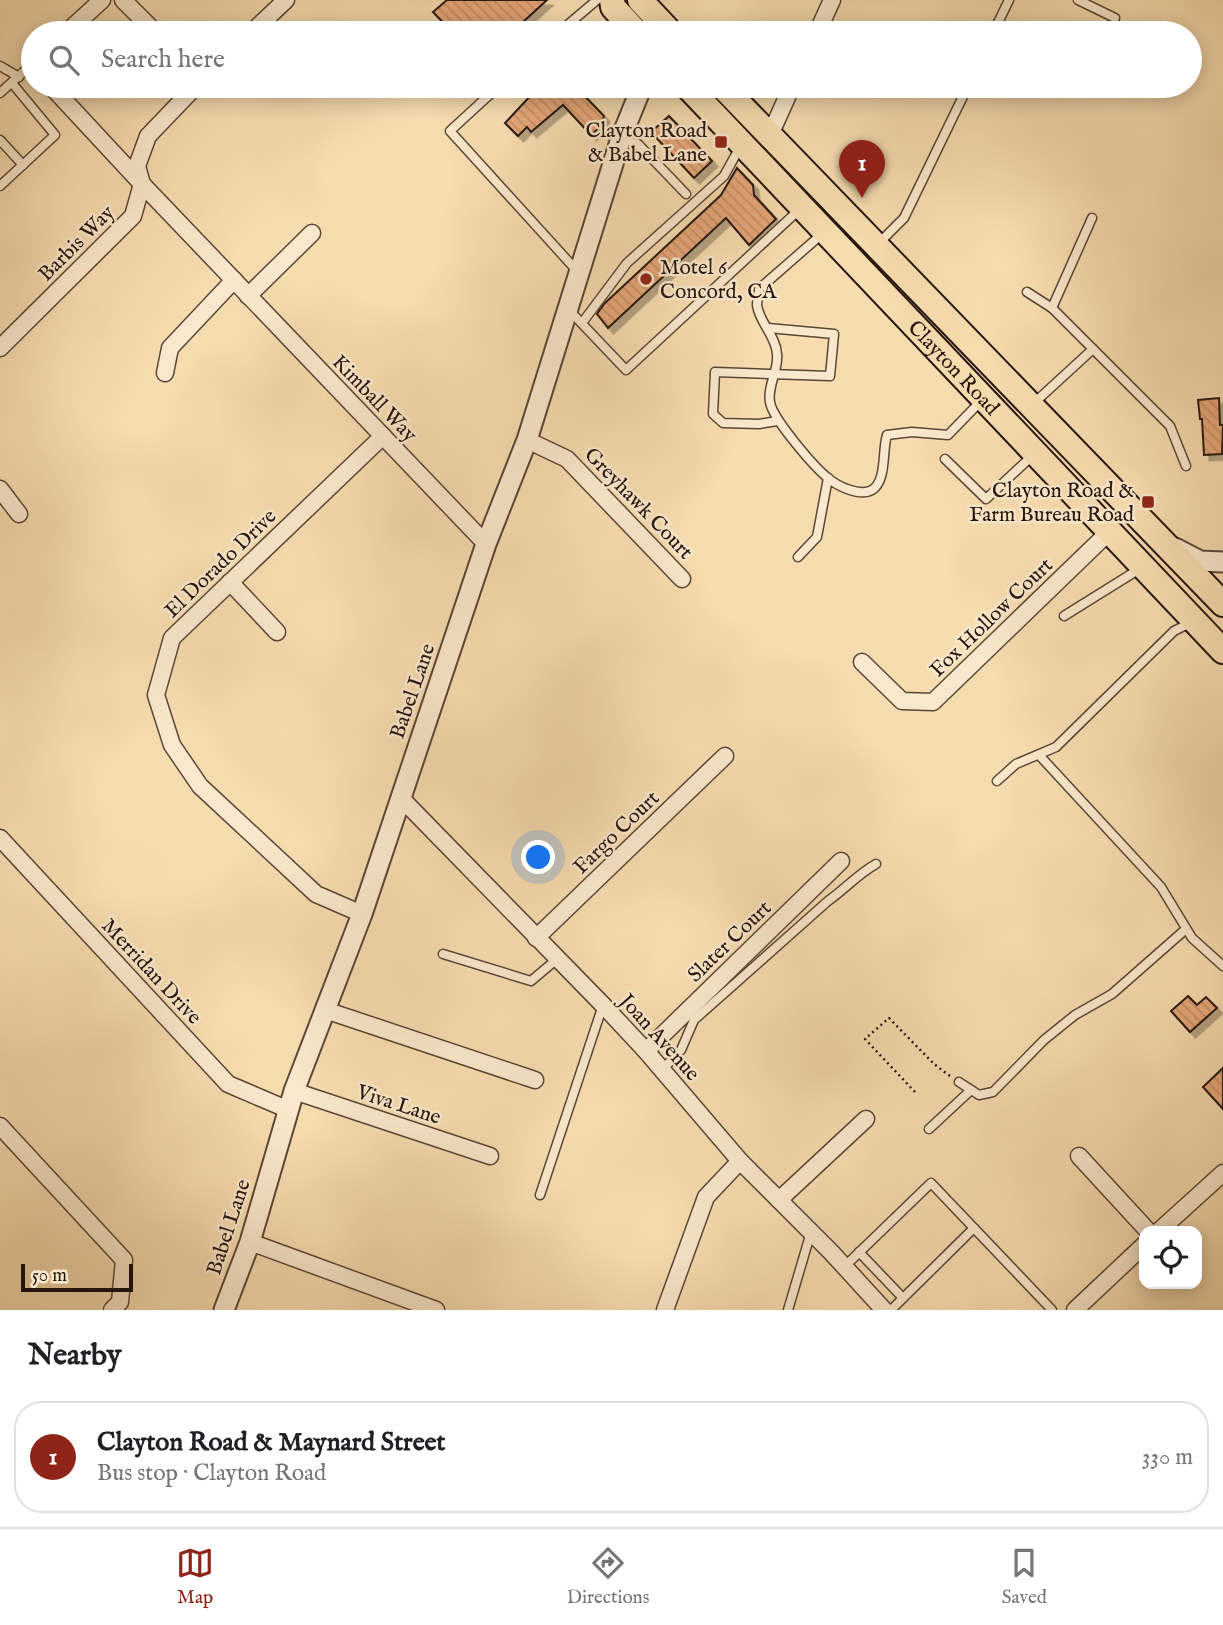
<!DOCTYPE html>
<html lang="en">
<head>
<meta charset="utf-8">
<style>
	body { margin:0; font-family:"IM FELL English",serif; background:#f6f6f6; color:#202124 }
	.controls { position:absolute; right:21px; bottom:21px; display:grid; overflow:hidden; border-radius:14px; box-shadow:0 4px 18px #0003 }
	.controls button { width:63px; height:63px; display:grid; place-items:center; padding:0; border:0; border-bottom:2px solid #e0e0e0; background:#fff; color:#202124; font:35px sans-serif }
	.scale { position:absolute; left:21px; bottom:18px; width:112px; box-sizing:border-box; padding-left:7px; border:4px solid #25150d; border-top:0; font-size:19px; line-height:24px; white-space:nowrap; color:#25150d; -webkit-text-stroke:5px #fae8cc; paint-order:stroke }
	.you { position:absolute; left:539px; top:858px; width:24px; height:24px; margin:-18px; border:5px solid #fff; border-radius:50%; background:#1a73e8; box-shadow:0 0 0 10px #1a73e833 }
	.badge { display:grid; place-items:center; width:46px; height:46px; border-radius:50%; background:#8f2418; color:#fff; font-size:23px; font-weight:700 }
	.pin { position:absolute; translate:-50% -58px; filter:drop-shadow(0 2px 4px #0008) }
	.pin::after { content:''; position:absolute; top:37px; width:24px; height:21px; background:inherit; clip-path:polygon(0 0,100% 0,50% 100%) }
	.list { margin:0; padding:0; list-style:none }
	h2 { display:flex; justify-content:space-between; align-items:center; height:91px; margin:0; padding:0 28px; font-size:30px }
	h2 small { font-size:23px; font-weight:400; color:#757577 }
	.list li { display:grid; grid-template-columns:46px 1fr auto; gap:21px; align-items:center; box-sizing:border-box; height:112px; margin:0 14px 14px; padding:0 14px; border:2px solid #e0e0e0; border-radius:28px }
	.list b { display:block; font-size:26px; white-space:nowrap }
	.list p { margin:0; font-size:23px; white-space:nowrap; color:#757577 }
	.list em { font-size:23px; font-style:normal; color:#757577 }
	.icon { flex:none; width:38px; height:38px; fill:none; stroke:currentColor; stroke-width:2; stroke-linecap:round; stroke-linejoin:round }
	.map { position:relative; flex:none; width:1223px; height:1310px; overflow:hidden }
	.search { position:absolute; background:#fff; box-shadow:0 4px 18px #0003; left:21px; right:21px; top:21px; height:77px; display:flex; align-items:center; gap:18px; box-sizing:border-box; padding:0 24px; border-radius:38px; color:#757577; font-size:26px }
	.sheet { height:217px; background:#fff }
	nav { display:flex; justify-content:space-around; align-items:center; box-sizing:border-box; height:98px; border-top:2px solid #e0e0e0; background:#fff; font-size:19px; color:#757577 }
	nav a { display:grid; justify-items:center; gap:4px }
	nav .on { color:#8f2418 }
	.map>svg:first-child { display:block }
	.building { fill:url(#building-back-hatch); stroke:#25150d; stroke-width:2; filter:url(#shadow) }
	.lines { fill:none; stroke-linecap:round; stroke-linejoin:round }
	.service-casing { stroke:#5a4736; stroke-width:11 }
	.minor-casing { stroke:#5a4736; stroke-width:19 }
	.tertiary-casing { stroke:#5a4736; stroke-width:23 }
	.primary-casing { stroke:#25150d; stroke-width:28 }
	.path { stroke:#25150d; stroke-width:2.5; stroke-dasharray:2 3.5; stroke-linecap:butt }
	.service { stroke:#fae8cc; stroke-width:8 }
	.minor { stroke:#fae8cc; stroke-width:16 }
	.tertiary { stroke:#fae8cc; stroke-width:19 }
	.primary { stroke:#f7dcb0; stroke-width:24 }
	.poi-dot { fill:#8f2418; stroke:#fae8cc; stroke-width:2.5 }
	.labels { text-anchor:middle; stroke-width:5; stroke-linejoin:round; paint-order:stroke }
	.poi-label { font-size:21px; fill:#25150d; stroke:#fae8cc; text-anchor:end }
	.street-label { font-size:21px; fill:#25150d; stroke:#fae8cc }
</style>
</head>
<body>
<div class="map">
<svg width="1223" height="1310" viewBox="0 0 1223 1310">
	<defs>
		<pattern id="building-back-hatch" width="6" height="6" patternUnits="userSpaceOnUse" patternTransform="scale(1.75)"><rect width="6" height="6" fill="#e6a779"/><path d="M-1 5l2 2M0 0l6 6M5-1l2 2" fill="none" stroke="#c58f67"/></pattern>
		<filter id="shadow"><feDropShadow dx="5.5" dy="5.5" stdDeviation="0" flood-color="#0004"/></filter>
	</defs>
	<rect width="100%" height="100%" fill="#f7dcb0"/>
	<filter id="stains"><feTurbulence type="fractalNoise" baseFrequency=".00286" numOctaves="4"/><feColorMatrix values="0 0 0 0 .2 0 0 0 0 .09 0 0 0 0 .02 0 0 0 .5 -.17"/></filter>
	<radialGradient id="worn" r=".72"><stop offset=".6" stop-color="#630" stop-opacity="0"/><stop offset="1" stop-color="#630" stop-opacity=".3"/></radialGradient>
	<!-- building -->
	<g class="building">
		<path d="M447,0h100l-36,33h-38l-8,-8 -8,8h-4l-20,-21z"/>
		<path d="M545,86h30l29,30 -3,10 -10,9 -28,-30 -32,27 -4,-5 -9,9 -13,-13 28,-30 2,3z"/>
		<path d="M669,116l43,45 -18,17 -43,-46z"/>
		<path d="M737,168l16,17 1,10 22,24 -27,26 -23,-27 -118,110 -11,-14 7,-10 117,-109z"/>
		<path d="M1219,398l1,27h3l-1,29 -18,1 -2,-36h-2l-2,-19z"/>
		<path d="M1188,996l9,9 9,-8 11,11 -27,24 -19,-21z"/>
		<path d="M1223,1068v41l-20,-22z"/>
	</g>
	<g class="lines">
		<!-- service casing -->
		<g class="service-casing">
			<g id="service">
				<path d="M1078,0l37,18"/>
				<path d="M558,33l39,-33"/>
				<path d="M993,33l16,-33"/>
				<path d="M0,66l19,11"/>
				<path d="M499,86l-49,45 128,141"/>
				<path d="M0,93l31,-28"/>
				<path d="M621,138l17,6 48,50"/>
				<path d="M0,140l23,25"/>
				<path d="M0,186l55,-51 -43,-52"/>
				<path d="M822,234l-63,55c0,4 -2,11 -2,16 2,17 19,31 20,49 2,16 -10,32 -7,48 2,16 44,65 58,76 9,8 32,19 44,12 15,-9 10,-40 15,-55l25,-3 36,3 34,-35"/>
				<path d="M879,243l25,-25 64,-132"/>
				<path d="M1027,292l25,16 118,118 16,40"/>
				<path d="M1052,308l40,-90"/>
				<path d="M569,310l57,60 174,-161"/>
				<path d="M582,323l45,-60 97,-87 16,-29"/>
				<path d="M768,328l66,6 -4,42 -115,-4 -2,42 10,9 36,1 18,-3"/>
				<path d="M1033,404l60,-55"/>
				<path d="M945,459l41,40 47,-44"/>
				<path d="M798,557l19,-20 11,-59"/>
				<path d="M1064,616l77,-48"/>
				<path d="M1039,755l122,132 31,51 31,28"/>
				<path d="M997,781l19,-17 40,-17 118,-116 16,-8"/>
				<path d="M443,954l88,27 26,-22"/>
				<path d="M662,1070l19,-20 13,-30 134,-119c17,-12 30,-27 48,-37"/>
				<path d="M959,1082l20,13 14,-3 51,-52 31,-25 37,-21 74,-65"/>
				<path d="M929,1129l42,-39"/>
				<path d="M540,1195l63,-190"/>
				<path d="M859,1252l44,46"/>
				<path d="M844,1267l87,-84 121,127"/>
				<path d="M788,1310l23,-78"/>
				<path d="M891,1310l83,-82"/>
			</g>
		</g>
		<!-- minor casing -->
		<g class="minor-casing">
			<g id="minor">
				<path d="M123,0l33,33"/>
				<path d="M66,33l36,-33"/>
				<path d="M251,33l35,-33"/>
				<path d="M817,33l15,-33"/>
				<path d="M33,63l-2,2 2,2"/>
				<path d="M51,86l91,98 344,360"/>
				<path d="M770,135l22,-49"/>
				<path d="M248,296l64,-63"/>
				<path d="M0,348l133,-132 9,-32 -5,-18 11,-30 48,-50"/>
				<path d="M165,373l5,-25 64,-68"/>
				<path d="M527,440l40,19 115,120"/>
				<path d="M0,489l19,25"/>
				<path d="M230,582l47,50"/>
				<path d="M862,662l40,39 31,1 177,-171"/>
				<path d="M400,797l203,208 43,46 94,110 91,91 53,58"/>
				<path d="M0,838l228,246 61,26"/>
				<path d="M362,914l-46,-20 -116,-108 -28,-41 -16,-50 16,-57 211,-202"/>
				<path d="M536,938l189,-182"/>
				<path d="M325,1010l210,70"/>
				<path d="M646,1051l195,-190"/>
				<path d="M294,1091l196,65"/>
				<path d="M0,1126l124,134 -4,42 -8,8"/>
				<path d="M1079,1156l69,75"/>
				<path d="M779,1200l87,-81"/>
				<path d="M1159,1231l64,-58"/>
				<path d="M250,1242l186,68"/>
				<path d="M665,1310l41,-113 34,-36"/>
				<path d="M1075,1310l69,-65"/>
			</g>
		</g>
		<!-- tertiary casing -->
		<g class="tertiary-casing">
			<g id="tertiary">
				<path d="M1175,548l25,13 23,1"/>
				<path d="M224,1310l26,-68 44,-151 68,-177 124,-370 41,-104 94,-302 21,-52"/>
			</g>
		</g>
		<!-- primary casing -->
		<g class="primary-casing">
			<g id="primary">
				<path d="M612,0l1,7 24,26"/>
				<path d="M640,0l31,33"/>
				<path id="s1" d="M687,86l536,565"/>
				<path d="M722,86l501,518"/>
			</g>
		</g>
		<!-- path -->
		<path class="path" d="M915,1092l-50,-53 24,-21 45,46 16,12"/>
		<!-- service -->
		<use href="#service" class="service"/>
		<!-- minor -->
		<use href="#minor" class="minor"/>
		<!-- tertiary -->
		<use href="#tertiary" class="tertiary"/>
		<!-- primary -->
		<use href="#primary" class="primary"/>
	</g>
	<!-- markers -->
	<g class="poi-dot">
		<rect x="714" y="135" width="14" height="14" rx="3.5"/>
		<circle cx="646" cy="279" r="7"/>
		<rect x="1141" y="495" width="14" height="14" rx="3.5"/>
	</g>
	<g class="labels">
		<!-- poi labels -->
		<g class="poi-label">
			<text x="707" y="137">Clayton Road<tspan x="707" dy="24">&amp; Babel Lane</tspan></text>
			<text x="660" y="274" text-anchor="start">Motel 6<tspan x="660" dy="24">Concord, CA</tspan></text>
			<text x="1134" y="497">Clayton Road &amp;<tspan x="1134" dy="24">Farm Bureau Road</tspan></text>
		</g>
		<!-- street labels -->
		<g class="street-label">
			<text transform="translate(76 243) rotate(-45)" y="7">Barbis Way</text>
			<text dy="7" stroke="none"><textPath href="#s1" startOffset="388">Clayton Road</textPath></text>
			<text transform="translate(375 398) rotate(46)" y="7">Kimball Way</text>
			<text transform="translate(639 503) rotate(46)" y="7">Greyhawk Court</text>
			<text transform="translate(220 563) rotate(-44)" y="7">El Dorado Drive</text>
			<text transform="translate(991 617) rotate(-44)" y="7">Fox Hollow Court</text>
			<text transform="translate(412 691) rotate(-71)" y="7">Babel Lane</text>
			<text transform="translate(616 832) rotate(-44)" y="7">Fargo Court</text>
			<text transform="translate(729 941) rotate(-44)" y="7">Slater Court</text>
			<text transform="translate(152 971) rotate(47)" y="7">Merridan Drive</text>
			<text transform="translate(660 1037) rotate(48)" y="7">Joan Avenue</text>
			<text transform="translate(399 1104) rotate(18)" y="7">Viva Lane</text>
			<text transform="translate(228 1227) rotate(-72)" y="7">Babel Lane</text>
		</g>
	</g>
	<rect width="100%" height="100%" filter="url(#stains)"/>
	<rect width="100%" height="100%" fill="url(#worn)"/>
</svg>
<div class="controls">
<button><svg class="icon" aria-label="locate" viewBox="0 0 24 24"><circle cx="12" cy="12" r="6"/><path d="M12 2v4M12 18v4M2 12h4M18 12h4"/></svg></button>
</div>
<div class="scale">50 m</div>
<div class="you"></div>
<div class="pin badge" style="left:862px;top:198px">1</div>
<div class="search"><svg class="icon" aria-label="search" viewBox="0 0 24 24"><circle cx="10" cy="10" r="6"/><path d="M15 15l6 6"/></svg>Search here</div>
</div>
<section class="sheet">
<h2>Nearby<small></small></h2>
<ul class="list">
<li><span class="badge">1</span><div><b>Clayton Road &amp; Maynard Street</b><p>Bus stop · Clayton Road</p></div><em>330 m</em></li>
</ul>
</section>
<nav>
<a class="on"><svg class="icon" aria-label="map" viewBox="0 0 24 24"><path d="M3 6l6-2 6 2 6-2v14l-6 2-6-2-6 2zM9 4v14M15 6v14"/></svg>Map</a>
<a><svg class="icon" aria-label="directions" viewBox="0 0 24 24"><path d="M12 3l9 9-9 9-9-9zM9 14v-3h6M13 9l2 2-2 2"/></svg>Directions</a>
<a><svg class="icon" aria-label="saved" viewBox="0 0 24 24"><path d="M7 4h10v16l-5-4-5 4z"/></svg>Saved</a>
</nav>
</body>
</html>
